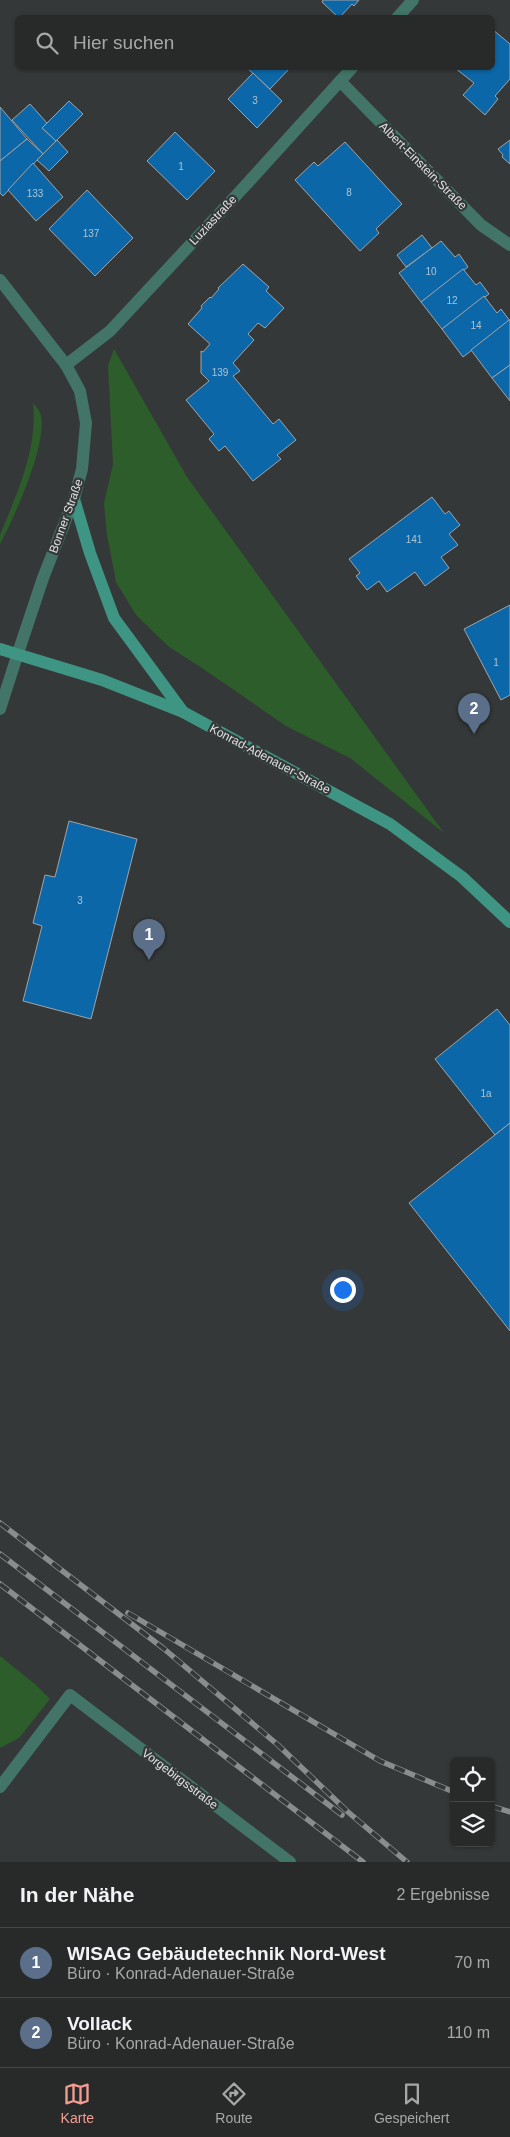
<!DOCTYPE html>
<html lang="de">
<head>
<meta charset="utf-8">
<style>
	body { margin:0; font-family:Helvetica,sans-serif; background:#303232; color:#f1f3f6 }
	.controls { position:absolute; right:15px; bottom:15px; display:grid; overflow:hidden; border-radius:8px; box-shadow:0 1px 4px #0004 }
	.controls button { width:45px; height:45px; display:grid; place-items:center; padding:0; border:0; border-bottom:1px solid #444647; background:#282a2a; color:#f1f3f6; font:25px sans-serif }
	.you { position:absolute; left:342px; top:1289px; width:18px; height:18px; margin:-12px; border:4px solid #fff; border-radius:50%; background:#1a73e8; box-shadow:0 0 0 8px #1a73e833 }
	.badge { display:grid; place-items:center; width:32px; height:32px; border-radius:50%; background:#f59c93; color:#fff; font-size:16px; font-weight:700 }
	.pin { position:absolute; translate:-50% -41px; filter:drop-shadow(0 1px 2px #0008) }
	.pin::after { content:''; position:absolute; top:26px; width:18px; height:15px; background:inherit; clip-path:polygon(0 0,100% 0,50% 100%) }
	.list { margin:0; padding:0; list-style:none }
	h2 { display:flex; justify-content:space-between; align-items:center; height:65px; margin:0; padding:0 20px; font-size:21px }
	h2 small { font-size:16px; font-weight:400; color:#a5a7a8 }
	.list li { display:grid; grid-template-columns:32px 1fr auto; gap:15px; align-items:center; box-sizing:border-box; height:70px; padding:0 20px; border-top:1px solid #444647 }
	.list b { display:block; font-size:19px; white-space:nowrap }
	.list p { margin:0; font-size:16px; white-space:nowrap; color:#a5a7a8 }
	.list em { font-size:16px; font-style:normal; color:#a5a7a8 }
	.icon { flex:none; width:28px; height:28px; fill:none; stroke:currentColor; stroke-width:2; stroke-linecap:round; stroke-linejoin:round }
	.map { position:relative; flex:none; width:510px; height:1862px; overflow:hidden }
	.search { position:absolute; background:#282a2a; box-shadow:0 1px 4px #0004; left:15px; right:15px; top:15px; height:55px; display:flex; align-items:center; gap:12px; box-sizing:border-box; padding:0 18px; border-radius:8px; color:#a5a7a8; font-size:19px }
	.sheet { height:205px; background:#282a2a }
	nav { display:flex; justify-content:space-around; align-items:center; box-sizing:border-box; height:70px; border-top:1px solid #444647; background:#282a2a; font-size:14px; color:#a5a7a8 }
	nav a { display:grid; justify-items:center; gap:2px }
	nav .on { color:#f59c93 }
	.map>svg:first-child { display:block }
	.green { fill:#2c5d2a }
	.building { fill:#0b67a7; stroke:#a1a4a6 }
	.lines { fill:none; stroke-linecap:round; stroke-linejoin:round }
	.service { stroke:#427468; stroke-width:12 }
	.minor { stroke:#427468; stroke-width:12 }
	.tertiary { stroke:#427468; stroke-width:12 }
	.secondary { stroke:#3f9583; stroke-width:12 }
	.rail-casing { stroke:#8a8d8d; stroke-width:5.5 }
	.rail { stroke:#353838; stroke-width:4; stroke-dasharray:11; stroke-linecap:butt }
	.labels { text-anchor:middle; stroke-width:4.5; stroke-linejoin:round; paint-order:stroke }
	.number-label { font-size:10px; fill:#acc4d4 }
	.street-label { font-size:12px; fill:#e1e3e3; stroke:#353838 }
</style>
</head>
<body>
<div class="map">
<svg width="510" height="1862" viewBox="0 0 510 1862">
	<rect width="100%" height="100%" fill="#353838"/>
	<!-- green -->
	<g class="green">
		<path d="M114,349l73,128 257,356 -94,-75 -64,-32 -84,-58 -33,-21 -33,-32 -20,-33 -9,-47 -3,-32 9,-39 -5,-98z"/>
		<path d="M33,403c4,4 7,8 8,13 6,29 -27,102 -41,128v-9c17,-42 38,-86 33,-132z"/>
		<path d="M0,1656l36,29 14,14 -31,39 -19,10z"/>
	</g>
	<!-- building -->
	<g class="building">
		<path d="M323,0h36l-5,6 -2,-2 -13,14 -17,-16z"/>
		<path d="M492,29l18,15v35l-15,17 3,3 -13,16 -22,-20 11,-12 -19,-15h37z"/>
		<path d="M247,68h43l-20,21z"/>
		<path d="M253,73l29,28 -25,27 -29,-29z"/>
		<path d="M69,101l14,13 -27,27 -14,-13z"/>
		<path d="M30,104l17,19 -5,5 14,13 -13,13 -31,-34z"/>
		<path d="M0,107l27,32 -27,22z"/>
		<path d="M175,132l40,39 -28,29 -40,-39z"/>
		<path d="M27,139l16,15 -40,42 -3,-3v-32z"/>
		<path d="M57,140l11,12 -19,19 -12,-11z"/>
		<path d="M510,140v24l-8,-7 1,-2 -5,-6z"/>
		<path d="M345,142l57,62 -26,25 3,4 -19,18 -65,-71 19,-18 4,4z"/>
		<path d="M33,163l30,34 -27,24 -28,-31z"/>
		<path d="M87,190l46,48 -38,38 -46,-47z"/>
		<path d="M422,235l10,13 -26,19 -9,-12z"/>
		<path d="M441,241l14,16 4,-3 9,13 -47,35 -22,-29z"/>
		<path d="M243,264l26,23 -3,4 18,17 -19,20 -7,-5 -10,11 6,6 -21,23 7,8 -7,5 40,48 6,-5 17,21 -19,15 4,4 -28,22 -28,-35 -6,5 -10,-12 5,-5 -28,-34 23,-19 -8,-8v-22l2,1 7,-8 -22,-20 14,-16 -1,-2 9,-9 1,1 8,-9 -1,-1z"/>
		<path d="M463,269l13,16 4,-3 9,12 -47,35 -21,-27z"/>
		<path d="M484,296l13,17 4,-4 9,12 -47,36 -21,-28z"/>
		<path d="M509,320h1v45l-18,13 -21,-28z"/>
		<path d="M510,365v36l-18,-23z"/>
		<path d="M432,497l13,17 4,-3 11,14 -11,9 9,11 -17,12 8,11 -24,18 -10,-14 -28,20 -8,-11 -12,9 -11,-14 4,-3 -11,-14z"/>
		<path d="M510,605v90l-9,5 -37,-71z"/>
		<path d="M69,821l68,18 -46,180 -68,-18 19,-75 -9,-3 12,-48 10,2z"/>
		<path d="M497,1009l13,16v98l-15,12 -60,-76z"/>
		<path d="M510,1123v208l-101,-128z"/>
	</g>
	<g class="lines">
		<!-- service -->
		<path class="service" d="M0,1787l70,-92 220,167"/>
		<!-- minor -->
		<g class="minor">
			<path d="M397,18l16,-18"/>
			<path d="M340,81l141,144 29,20"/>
			<path d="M0,280l66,85 14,26 6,32 -4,46 -8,30 -31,79 -25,75"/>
			<path d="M66,365l44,-34 134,-144 108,-119"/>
		</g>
		<!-- tertiary -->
		<path class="tertiary" d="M0,709l18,-56"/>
		<!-- secondary -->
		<g class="secondary">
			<path d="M74,499l16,54 24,65 69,94"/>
			<path d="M0,649l102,31 81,32 207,112 72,53 48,45"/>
		</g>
		<!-- rail casing -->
		<g class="rail-casing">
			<g id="rail">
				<path d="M0,1523l163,125 115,97 70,67 59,50"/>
				<path d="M0,1554l342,261"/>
				<path d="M0,1584l363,278"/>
				<path d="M128,1613l252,148 74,31"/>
				<path d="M491,1806l19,6"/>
			</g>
		</g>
		<!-- rail -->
		<use href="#rail" class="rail"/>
	</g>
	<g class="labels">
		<!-- number labels -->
		<g class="number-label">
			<text x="255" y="104">3</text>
			<text x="181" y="170">1</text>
			<text x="349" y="196">8</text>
			<text x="35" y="197">133</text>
			<text x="91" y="237">137</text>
			<text x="431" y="275">10</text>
			<text x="452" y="304">12</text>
			<text x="476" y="329">14</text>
			<text x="220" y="376">139</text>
			<text x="414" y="543">141</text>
			<text x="496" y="666">1</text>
			<text x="80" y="904">3</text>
			<text x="486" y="1097">1a</text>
		</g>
		<!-- street labels -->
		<g class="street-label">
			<text transform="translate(423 166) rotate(45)" y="4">Albert-Einstein-Straße</text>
			<text transform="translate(213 220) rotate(-47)" y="4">Luziastraße</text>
			<text transform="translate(66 516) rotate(-70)" y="4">Bonner Straße</text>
			<text transform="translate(270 759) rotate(28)" y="4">Konrad-Adenauer-Straße</text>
			<text transform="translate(180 1779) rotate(37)" y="4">Vorgebirgsstraße</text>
		</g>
	</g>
</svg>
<div class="controls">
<button><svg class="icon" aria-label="locate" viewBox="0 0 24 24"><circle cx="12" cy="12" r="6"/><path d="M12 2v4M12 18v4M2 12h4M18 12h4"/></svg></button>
<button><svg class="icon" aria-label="layers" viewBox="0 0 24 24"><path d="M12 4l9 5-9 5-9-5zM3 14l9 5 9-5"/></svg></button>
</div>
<div class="you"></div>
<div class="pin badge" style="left:149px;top:960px;background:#5c6f8a">1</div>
<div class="pin badge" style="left:474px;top:734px;background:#5c6f8a">2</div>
<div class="search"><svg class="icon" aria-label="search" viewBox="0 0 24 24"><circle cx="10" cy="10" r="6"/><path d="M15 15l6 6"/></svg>Hier suchen</div>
</div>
<section class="sheet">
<h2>In der Nähe<small>2 Ergebnisse</small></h2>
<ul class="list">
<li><span class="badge" style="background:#5c6f8a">1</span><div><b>WISAG Gebäudetechnik Nord-West</b><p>Büro · Konrad-Adenauer-Straße</p></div><em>70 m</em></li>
<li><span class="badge" style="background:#5c6f8a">2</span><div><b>Vollack</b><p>Büro · Konrad-Adenauer-Straße</p></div><em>110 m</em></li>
</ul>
</section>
<nav>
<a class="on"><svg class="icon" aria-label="map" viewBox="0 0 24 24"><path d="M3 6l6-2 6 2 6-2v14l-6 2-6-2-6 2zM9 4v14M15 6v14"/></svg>Karte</a>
<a><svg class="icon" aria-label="directions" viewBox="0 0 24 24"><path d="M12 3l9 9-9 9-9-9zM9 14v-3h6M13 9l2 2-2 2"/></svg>Route</a>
<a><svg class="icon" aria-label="saved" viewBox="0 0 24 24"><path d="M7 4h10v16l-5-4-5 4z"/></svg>Gespeichert</a>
</nav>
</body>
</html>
